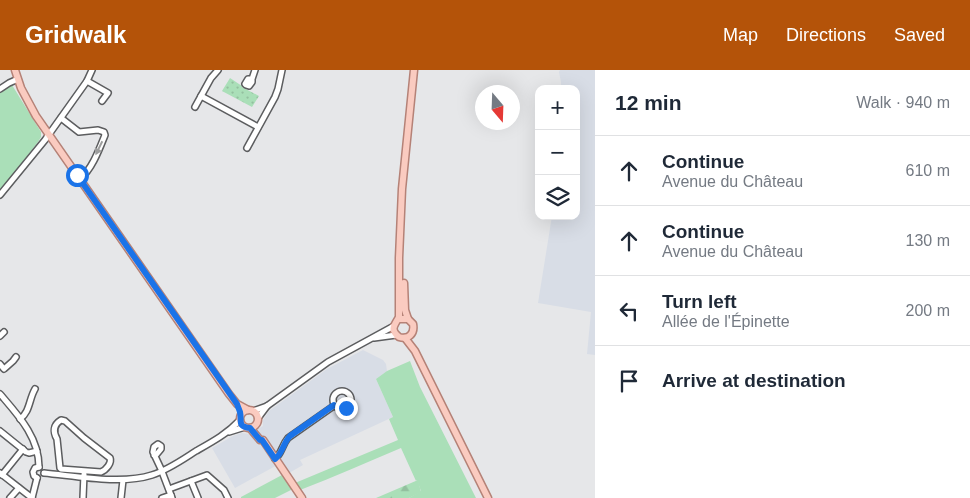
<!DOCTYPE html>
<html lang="en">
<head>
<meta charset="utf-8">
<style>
	body { margin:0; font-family:Helvetica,sans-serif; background:#f6f6f7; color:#1f2937 }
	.controls { position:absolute; right:15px; top:15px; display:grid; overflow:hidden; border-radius:10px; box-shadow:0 5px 20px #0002 }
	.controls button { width:45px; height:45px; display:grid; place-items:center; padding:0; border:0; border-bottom:1px solid #e0e1e3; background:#fff; color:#1f2937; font:25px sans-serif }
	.compass { position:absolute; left:475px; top:15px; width:45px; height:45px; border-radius:50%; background:#fff; box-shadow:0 5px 20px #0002; rotate:161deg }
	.stop { position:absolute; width:15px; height:15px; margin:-11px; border:4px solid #1a73e8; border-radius:50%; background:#fff }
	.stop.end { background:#1a73e8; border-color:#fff; box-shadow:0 1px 5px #0008 }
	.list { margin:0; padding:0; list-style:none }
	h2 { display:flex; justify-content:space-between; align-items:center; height:65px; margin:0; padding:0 20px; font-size:21px }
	h2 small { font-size:16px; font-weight:400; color:#747a83 }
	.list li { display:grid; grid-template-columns:32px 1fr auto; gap:15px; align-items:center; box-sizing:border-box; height:70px; padding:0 20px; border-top:1px solid #e0e1e3 }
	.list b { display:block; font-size:19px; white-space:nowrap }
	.list p { margin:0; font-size:16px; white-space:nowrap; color:#747a83 }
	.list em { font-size:16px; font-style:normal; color:#747a83 }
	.icon { flex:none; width:28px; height:28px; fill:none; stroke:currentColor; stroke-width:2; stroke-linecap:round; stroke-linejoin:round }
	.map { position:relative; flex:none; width:595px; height:428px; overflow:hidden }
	header { display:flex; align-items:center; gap:30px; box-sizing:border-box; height:70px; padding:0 25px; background:#b45309; color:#fff }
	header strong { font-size:24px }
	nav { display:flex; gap:28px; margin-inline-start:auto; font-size:18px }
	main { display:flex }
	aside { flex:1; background:#fff }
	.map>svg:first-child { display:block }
	.built { fill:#d8dde6 }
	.grass { fill:#aadfb8 }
	.forest { fill:url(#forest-firs) }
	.park { fill:url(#park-dots) }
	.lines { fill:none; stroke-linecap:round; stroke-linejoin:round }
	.minor-casing { stroke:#5c5d5f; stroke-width:8 }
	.major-casing { stroke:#b58277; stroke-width:9 }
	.minor { stroke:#fff; stroke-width:5 }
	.major { stroke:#facbc0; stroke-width:6 }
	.oneway { fill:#9d9e9e }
	.route { stroke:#1a73e8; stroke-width:6 }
</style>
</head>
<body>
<header>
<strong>Gridwalk</strong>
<nav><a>Map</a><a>Directions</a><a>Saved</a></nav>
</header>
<main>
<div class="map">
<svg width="595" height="428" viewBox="0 0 595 428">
	<defs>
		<pattern id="forest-firs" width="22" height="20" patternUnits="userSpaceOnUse" patternTransform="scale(1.25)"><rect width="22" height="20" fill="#aadfb8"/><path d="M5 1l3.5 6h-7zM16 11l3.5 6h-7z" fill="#93c09f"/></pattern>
		<pattern id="park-dots" width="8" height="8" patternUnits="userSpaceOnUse" patternTransform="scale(1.25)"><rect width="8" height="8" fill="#aadfb8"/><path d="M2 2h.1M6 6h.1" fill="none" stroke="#93c09f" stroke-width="1.8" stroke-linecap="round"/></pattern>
	</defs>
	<rect width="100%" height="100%" fill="#e6e7e9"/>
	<!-- built -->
	<g class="built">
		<path d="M560,0h35v285l-8,-1 4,-42 -53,-9 14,-87h24v-127h-15v-7l-2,-10z"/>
		<path d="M363,280l20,10 3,4 1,7 -11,8 17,38 -93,43 3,5 -14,8 -8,-10 -46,25 -23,-40 21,-12 9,-3 7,1 14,-8v-6l6,-9 58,-42z"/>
	</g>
	<!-- grass -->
	<g class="grass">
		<path d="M12,15l29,47v5l-3,5 -38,49v-98z"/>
		<path d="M410,291l10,26 56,111h-67l12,-7 -4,-11 -1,1 -15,-33c-34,14 -67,29 -101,42l-5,-7 103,-43 -9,-21 4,-2 -17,-38 11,-8z"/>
		<path d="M282,405l11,14 -18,9h-34v-1z"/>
	</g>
	<!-- forest -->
	<path class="forest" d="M418,410l3,12 -12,6h-33z"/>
	<!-- park -->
	<path class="park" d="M230,8l12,8v1l17,9 -7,11 -30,-16z"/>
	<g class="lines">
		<!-- minor casing -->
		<g class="minor-casing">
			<g id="minor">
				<path d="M252,9h-4l-3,5 1,1 3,1 3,-4v-3l3,-9"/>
				<path d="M87,11l21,12 -6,8"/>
				<path d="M0,19l9,-6 9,-4"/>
				<path d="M201,26l57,31"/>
				<path d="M195,37l16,-29 7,-8"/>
				<path d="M61,48l18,14 19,-2 6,2 1,3c-6,15 -13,34 -25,44"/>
				<path d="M247,78l28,-51 3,-8 4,-19"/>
				<path d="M0,125l45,-55 42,-59 5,-11"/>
				<path d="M0,266l4,-4"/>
				<path d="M374,268l22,-3"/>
				<path d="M0,294l4,5 9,-8 3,-4"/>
				<circle cx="342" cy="330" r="9"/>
				<path d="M0,324c18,21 39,43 39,73"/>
				<path d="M253,341l14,-5 61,-44 66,-36"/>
				<path d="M258,348l9,-12"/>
				<path d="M20,349c10,-7 9,-20 15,-30"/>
				<path d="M61,350l4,1 19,17 26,20c2,5 -4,12 -9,14l-40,-3 -1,-1 -3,-29c-4,-7 -4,-14 4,-19z"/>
				<path d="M0,361l26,21 3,1 8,-2"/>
				<path d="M229,362l16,-5"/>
				<path d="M154,385h2l5,-6v-3l-3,-2 -4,3 -1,5 8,17 11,29"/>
				<path d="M275,389c7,-6 7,-14 13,-21l47,-33"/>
				<path d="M0,403l32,25"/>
				<path d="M44,403c32,3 77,12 108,2 16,-5 30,-15 44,-24 16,-9 31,-17 44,-31"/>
				<path d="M2,405l21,-26"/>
				<path d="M37,408l-3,-2 -1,-4 2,-4 4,-1"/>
				<path d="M191,411l7,17"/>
				<path d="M169,419l38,-14 17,15 4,8"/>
				<path d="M10,428l9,-10"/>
				<path d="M32,428l5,-20"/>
				<path d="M83,428l1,-24"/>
				<path d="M121,428l2,-18"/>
				<path d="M162,428l9,-3"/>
			</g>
		</g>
		<!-- major casing -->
		<g class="major-casing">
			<g id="major">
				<path d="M15,0l6,18 15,28 193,278 8,10 11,6"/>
				<path d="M404,213l1,27 3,9"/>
				<path d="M399,249h9l5,5c2,10 -5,16 -14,13 -10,-8 -4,-12 0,-20v-59l3,-69 12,-119"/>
				<path d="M405,268l10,13 73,147"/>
				<circle cx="249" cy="349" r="9"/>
				<path d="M250,358l10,12h3l39,58"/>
			</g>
		</g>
		<!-- minor -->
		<use href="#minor" class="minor"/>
		<!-- major -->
		<use href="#major" class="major"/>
	</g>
	<!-- one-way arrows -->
	<defs><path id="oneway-solid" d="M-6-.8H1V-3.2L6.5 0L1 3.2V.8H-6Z" transform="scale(1.25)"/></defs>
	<use class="oneway" href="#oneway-solid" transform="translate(99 78) rotate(116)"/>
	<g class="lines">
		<!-- route -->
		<path class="route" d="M77,105l160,229c1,3 2,5 3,8 2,9 -3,15 10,16l10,12h2l13,19c8,-6 8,-16 15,-23l44,-31 7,4 5,-1"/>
	</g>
</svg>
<div class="controls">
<button>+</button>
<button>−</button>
<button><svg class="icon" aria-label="layers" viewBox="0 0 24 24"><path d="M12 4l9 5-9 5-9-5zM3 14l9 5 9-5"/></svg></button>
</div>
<svg class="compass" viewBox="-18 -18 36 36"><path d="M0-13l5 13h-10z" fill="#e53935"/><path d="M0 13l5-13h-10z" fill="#747a83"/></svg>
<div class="stop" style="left:77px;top:105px"></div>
<div class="stop end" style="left:346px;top:338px"></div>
</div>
<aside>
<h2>12 min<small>Walk · 940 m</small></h2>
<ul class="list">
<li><svg class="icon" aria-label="ahead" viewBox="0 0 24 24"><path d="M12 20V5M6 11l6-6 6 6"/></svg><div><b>Continue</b><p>Avenue du Château</p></div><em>610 m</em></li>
<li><svg class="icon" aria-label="ahead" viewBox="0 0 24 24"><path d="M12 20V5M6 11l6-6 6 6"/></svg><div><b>Continue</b><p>Avenue du Château</p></div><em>130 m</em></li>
<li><svg class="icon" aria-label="left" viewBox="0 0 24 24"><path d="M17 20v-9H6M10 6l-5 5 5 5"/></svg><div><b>Turn left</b><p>Allée de l'Épinette</p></div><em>200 m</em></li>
<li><svg class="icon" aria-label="arrive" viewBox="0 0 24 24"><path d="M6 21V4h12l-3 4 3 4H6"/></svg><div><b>Arrive at destination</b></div></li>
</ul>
</aside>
</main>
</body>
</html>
